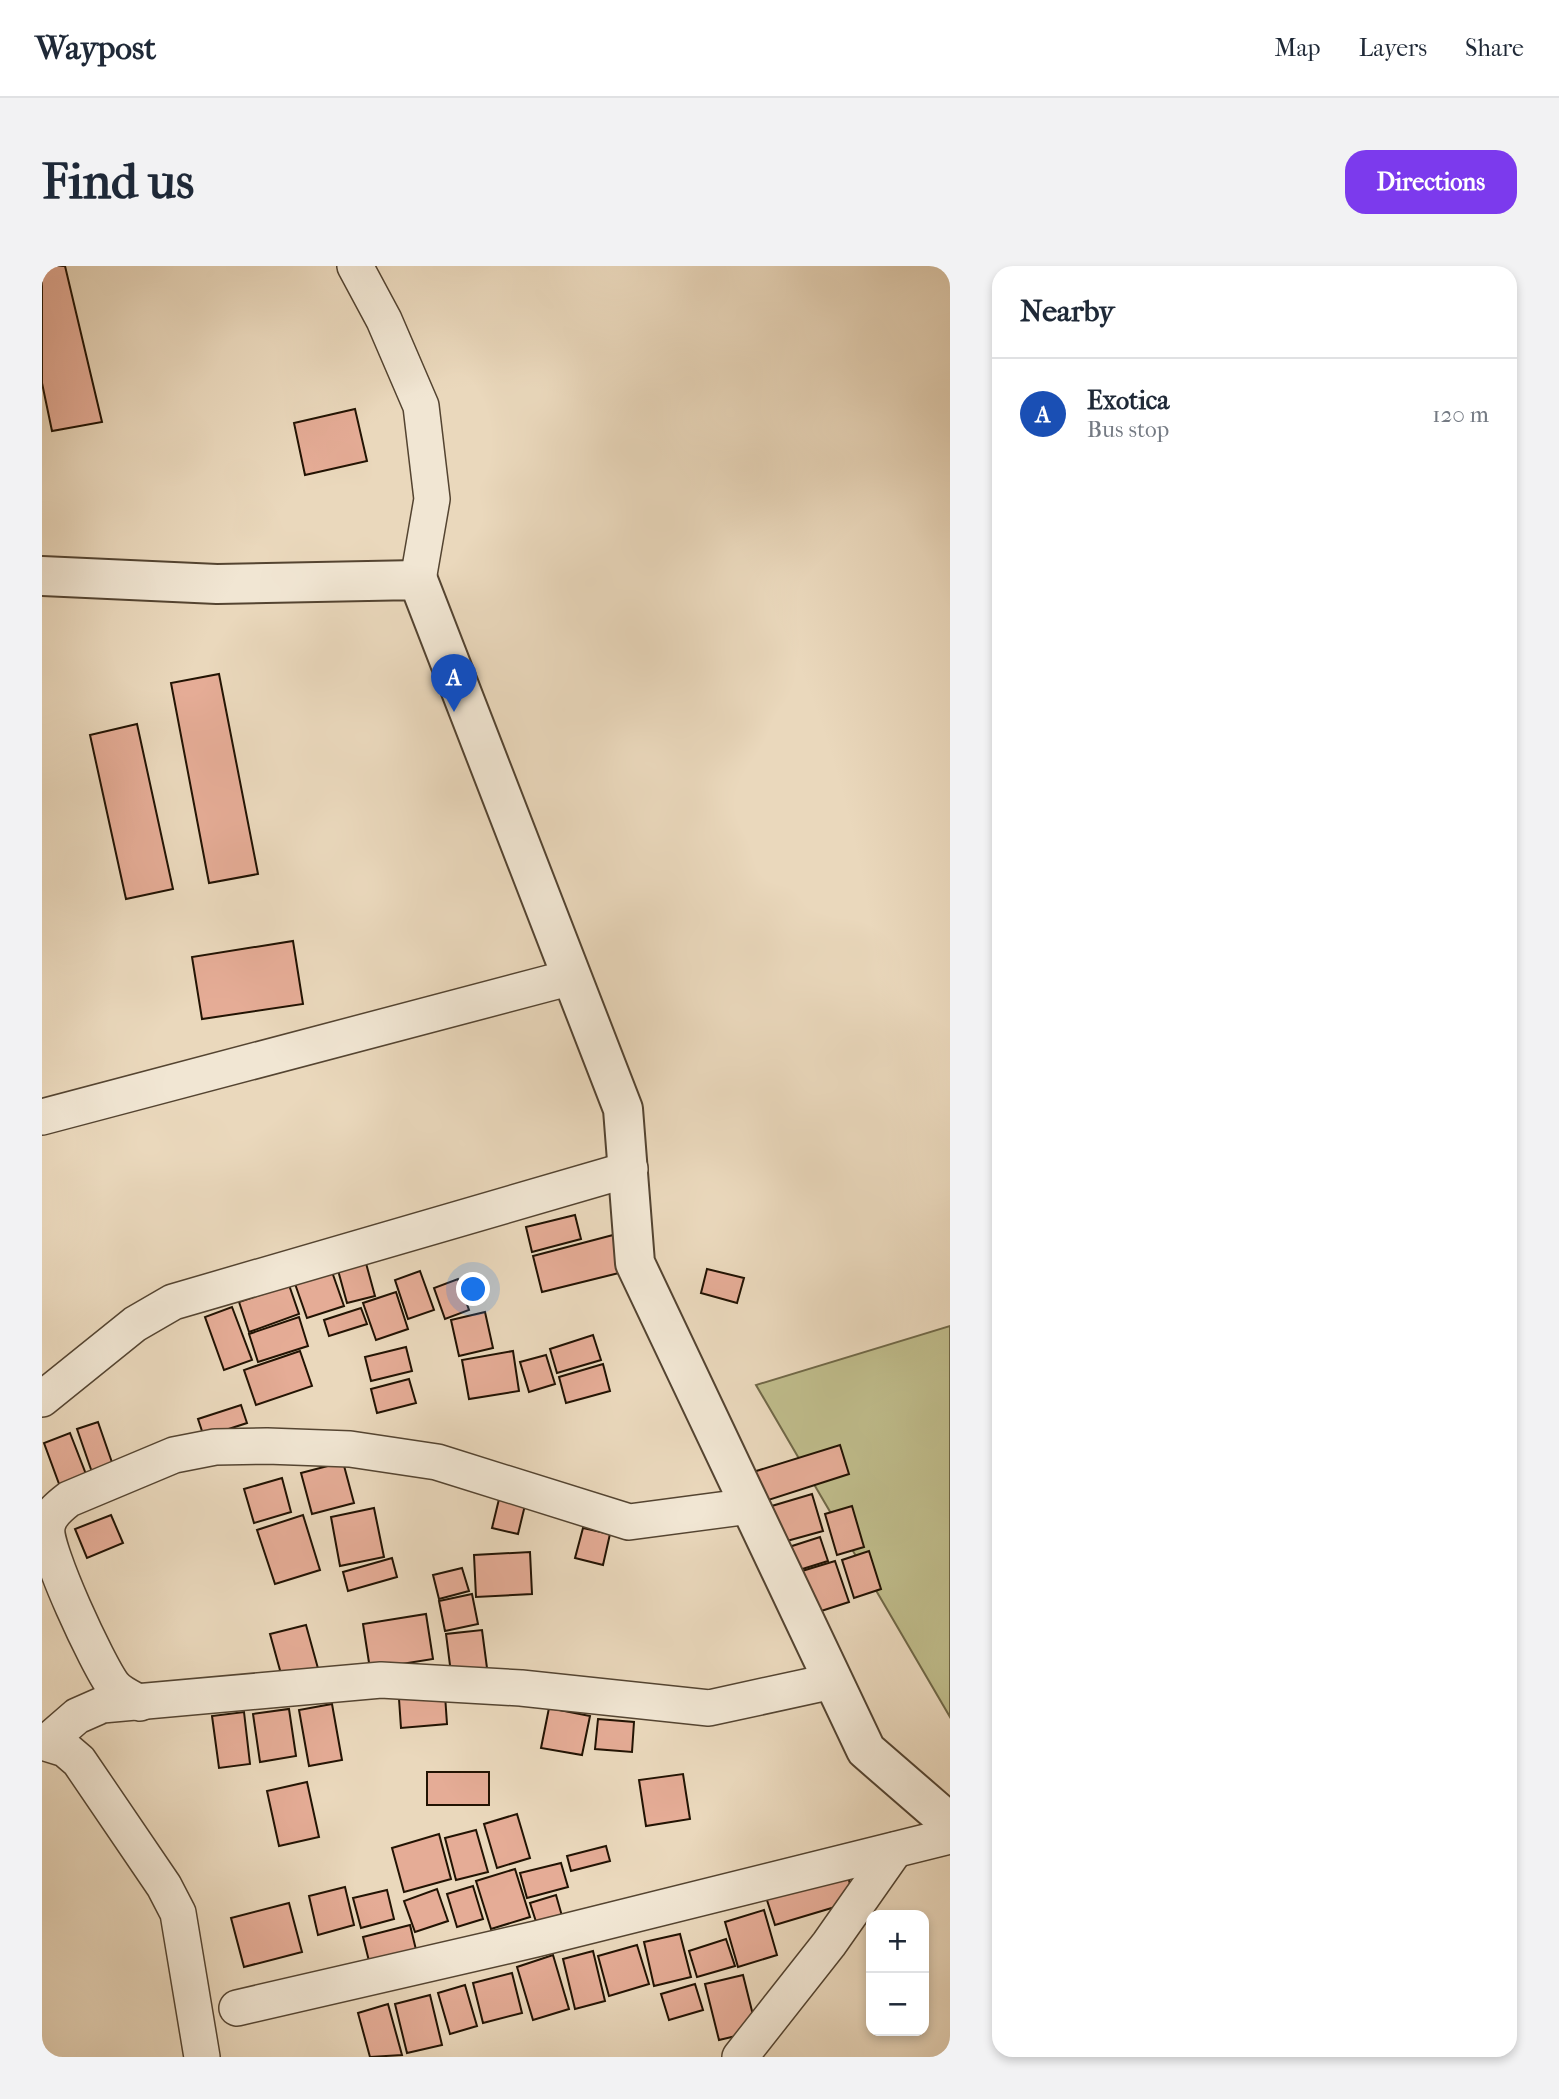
<!DOCTYPE html>
<html lang="en">
<head>
<meta charset="utf-8">
<style>
	body { margin:0; font-family:"IM FELL French Canon",serif; background:#f2f2f3; color:#1f2937 }
	.controls { position:absolute; right:21px; bottom:21px; display:grid; overflow:hidden; border-radius:14px; box-shadow:0 4px 10px #0003 }
	.controls button { width:63px; height:63px; display:grid; place-items:center; padding:0; border:0; border-bottom:2px solid #e0e1e3; background:#fff; color:#1f2937; font:35px sans-serif }
	.you { position:absolute; left:432px; top:1024px; width:24px; height:24px; margin:-18px; border:5px solid #fff; border-radius:50%; background:#1a73e8; box-shadow:0 0 0 10px #1a73e833 }
	.badge { display:grid; place-items:center; width:46px; height:46px; border-radius:50%; background:#7c3aed; color:#fff; font-size:23px; font-weight:700 }
	.pin { position:absolute; translate:-50% -58px; filter:drop-shadow(0 2px 4px #0008) }
	.pin::after { content:''; position:absolute; top:37px; width:24px; height:21px; background:inherit; clip-path:polygon(0 0,100% 0,50% 100%) }
	.list { margin:0; padding:0; list-style:none }
	h2 { display:flex; justify-content:space-between; align-items:center; height:91px; margin:0; padding:0 28px; font-size:30px }
	h2 small { font-size:23px; font-weight:400; color:#747a83 }
	.list li { display:grid; grid-template-columns:46px 1fr auto; gap:21px; align-items:center; box-sizing:border-box; height:112px; padding:0 28px; border-top:2px solid #e0e1e3 }
	.list b { display:block; font-size:26px; white-space:nowrap }
	.list p { margin:0; font-size:23px; white-space:nowrap; color:#747a83 }
	.list em { font-size:23px; font-style:normal; color:#747a83 }
	.map { position:relative; flex:none; width:908px; height:1791px; overflow:hidden; border-radius:21px }
	header { display:flex; align-items:center; gap:42px; box-sizing:border-box; height:98px; padding:0 35px; background:#fff; border-bottom:2px solid #e0e1e3 }
	header strong { font-size:33px }
	nav { display:flex; gap:38px; margin-inline-start:auto; font-size:24px }
	.intro { display:flex; align-items:center; justify-content:space-between; box-sizing:border-box; height:168px; padding:0 42px }
	h1 { margin:0; font-size:49px }
	.button { padding:18px 32px; border-radius:21px; background:#7c3aed; color:#fff; font-size:24px; font-weight:700 }
	main { display:flex; gap:42px; padding:0 42px }
	aside { flex:1; background:#fff; border-radius:21px; box-shadow:0 4px 10px #0003 }
	.map>svg:first-child { display:block }
	.green { fill:#bfbc8b; stroke:#706847; stroke-width:2 }
	.building { fill:#e5ac96; stroke:#221303; stroke-width:2 }
	.lines { fill:none; stroke-linecap:round; stroke-linejoin:round }
	.minor-casing { stroke:#544431; stroke-width:38 }
	.tertiary-casing { stroke:#544431; stroke-width:42 }
	.minor { stroke:#f1e6d3; stroke-width:35 }
	.tertiary { stroke:#f1e6d3; stroke-width:38 }
</style>
</head>
<body>
<header>
<strong>Waypost</strong>
<nav><a>Map</a><a>Layers</a><a>Share</a></nav>
</header>
<div class="intro"><h1>Find us</h1><a class="button">Directions</a></div>
<main>
<div class="map">
<svg width="908" height="1791" viewBox="0 0 908 1791">
	<rect width="100%" height="100%" fill="#ead8bc"/>
	<filter id="stains"><feTurbulence type="fractalNoise" baseFrequency=".00286" numOctaves="4"/><feColorMatrix values="0 0 0 0 .2 0 0 0 0 .09 0 0 0 0 .02 0 0 0 .5 -.17"/></filter>
	<radialGradient id="worn" r=".72"><stop offset=".6" stop-color="#630" stop-opacity="0"/><stop offset="1" stop-color="#630" stop-opacity=".3"/></radialGradient>
	<!-- green -->
	<path class="green" d="M908,1060v391l-194,-332z"/>
	<!-- building -->
	<g class="building">
		<path d="M0,0h23l37,156 -50,9 -10,-48z"/>
		<path d="M313,143l12,52 -62,14 -11,-52z"/>
		<path d="M177,408l39,200 -49,9 -38,-200z"/>
		<path d="M95,458l36,165 -47,10 -36,-164z"/>
		<path d="M251,675l10,63 -101,15 -10,-62z"/>
		<path d="M533,949l6,24 -49,13 -6,-25z"/>
		<path d="M571,969l10,37 -81,20 -9,-36z"/>
		<path d="M322,990l11,40 -28,7 -11,-40z"/>
		<path d="M289,1003l13,37 -37,12 -13,-37z"/>
		<path d="M665,1003l37,9 -7,25 -36,-10z"/>
		<path d="M378,1005l14,39 -26,9 -13,-39z"/>
		<path d="M416,1013l11,31 -24,9 -11,-31z"/>
		<path d="M247,1019l10,29 -50,18 -10,-30z"/>
		<path d="M354,1026l12,37 -32,11 -13,-37z"/>
		<path d="M190,1041l20,53 -28,10 -19,-53z"/>
		<path d="M319,1042l6,16 -38,12 -5,-16z"/>
		<path d="M443,1046l8,36 -34,8 -8,-36z"/>
		<path d="M257,1051l9,29 -50,16 -9,-28z"/>
		<path d="M551,1069l8,25 -44,13 -7,-24z"/>
		<path d="M364,1081l6,24 -41,10 -6,-24z"/>
		<path d="M258,1085l12,35 -56,19 -12,-35z"/>
		<path d="M471,1085l6,40 -50,8 -7,-39z"/>
		<path d="M504,1089l9,29 -26,8 -9,-30z"/>
		<path d="M561,1098l7,27 -44,12 -7,-26z"/>
		<path d="M367,1113l7,24 -39,10 -6,-24z"/>
		<path d="M199,1139l6,18 -43,14 -6,-18z"/>
		<path d="M56,1156l17,49 -21,7 -17,-49z"/>
		<path d="M28,1167l19,49 -27,10 -18,-49z"/>
		<path d="M798,1179l9,29 -87,28 -9,-30z"/>
		<path d="M301,1196l11,41 -42,11 -11,-41z"/>
		<path d="M240,1212l9,34 -37,11 -10,-34z"/>
		<path d="M770,1228l11,37 -47,13 -11,-36z"/>
		<path d="M458,1229l26,6 -8,33 -26,-6z"/>
		<path d="M810,1240l12,41 -27,8 -12,-41z"/>
		<path d="M332,1242l10,49 -44,9 -9,-49z"/>
		<path d="M69,1249l12,28 -36,15 -12,-29z"/>
		<path d="M261,1249l17,55 -45,14 -18,-54z"/>
		<path d="M541,1262l27,6 -7,31 -28,-7z"/>
		<path d="M778,1271l8,24 -32,10 -7,-24z"/>
		<path d="M827,1285l12,38 -27,9 -12,-38z"/>
		<path d="M488,1286l2,42 -56,3 -2,-42z"/>
		<path d="M350,1292l5,19 -49,14 -5,-19z"/>
		<path d="M793,1295l14,41 -34,11 -13,-42z"/>
		<path d="M420,1302l7,23 -30,8 -6,-24z"/>
		<path d="M430,1328l6,30 -33,7 -6,-30z"/>
		<path d="M384,1348l7,45 -63,10 -7,-45z"/>
		<path d="M264,1359l13,47 -36,9 -13,-47z"/>
		<path d="M440,1364l5,38 -36,5 -5,-39z"/>
		<path d="M403,1429l2,29 -46,4 -2,-29z"/>
		<path d="M290,1438l10,56 -33,6 -10,-56z"/>
		<path d="M507,1442l41,8 -8,39 -41,-7z"/>
		<path d="M247,1443l7,47 -36,6 -7,-48z"/>
		<path d="M202,1446l6,52 -31,4 -7,-52z"/>
		<path d="M556,1453l36,3 -2,30 -37,-3z"/>
		<rect x="385" y="1506" width="62" height="33"/>
		<path d="M641,1508l7,45 -44,7 -7,-46z"/>
		<path d="M265,1516l12,55 -40,9 -12,-55z"/>
		<path d="M475,1548l13,44 -33,10 -13,-44z"/>
		<path d="M434,1564l12,42 -32,8 -11,-42z"/>
		<path d="M397,1568l12,45 -47,13 -12,-44z"/>
		<path d="M564,1580l4,15 -39,10 -4,-15z"/>
		<path d="M519,1597l7,24 -41,11 -7,-25z"/>
		<path d="M473,1603l15,48 -39,12 -15,-48z"/>
		<path d="M804,1604l9,31 -80,24 -10,-31z"/>
		<path d="M431,1620l10,33 -26,8 -10,-33z"/>
		<path d="M303,1621l9,38 -36,10 -9,-39z"/>
		<path d="M395,1623l11,32 -33,11 -11,-31z"/>
		<path d="M345,1624l7,29 -33,9 -8,-30z"/>
		<path d="M514,1629l8,28 -25,8 -9,-28z"/>
		<path d="M247,1637l13,49 -58,15 -13,-49z"/>
		<path d="M722,1644l13,45 -39,12 -13,-45z"/>
		<path d="M368,1659l9,37 -47,11 -9,-36z"/>
		<path d="M638,1668l11,43 -37,9 -10,-44z"/>
		<path d="M684,1673l9,27 -38,11 -8,-26z"/>
		<path d="M595,1679l12,39 -40,12 -11,-40z"/>
		<path d="M551,1685l12,50 -30,8 -12,-50z"/>
		<path d="M511,1689l16,54 -36,11 -16,-53z"/>
		<path d="M470,1707l10,40 -39,10 -10,-40z"/>
		<path d="M701,1709l14,56 -38,9 -14,-56z"/>
		<path d="M653,1718l8,26 -34,10 -8,-26z"/>
		<path d="M423,1719l12,41 -27,8 -12,-41z"/>
		<path d="M388,1729l12,50 -35,8 -12,-49z"/>
		<path d="M346,1738l14,51 -32,2 -12,-44z"/>
	</g>
	<g class="lines">
		<!-- minor casing -->
		<g class="minor-casing">
			<g id="minor">
				<path d="M313,0l29,54 37,86 11,93 -14,81"/>
				<path d="M0,851l530,-140"/>
				<path d="M0,1133l93,-75 38,-22 457,-133"/>
				<path d="M98,1437c-9,-5 -21,-10 -27,-18 -15,-20 -69,-135 -66,-157 1,-13 13,-22 22,-29l105,-44 41,-8 52,-1 83,3 87,13 192,60 121,-16"/>
				<path d="M0,1476l23,7 14,12 85,125 14,27 24,144"/>
				<path d="M5,1476l30,-26 25,-11 279,-25 140,8 188,20 124,-27"/>
				<path d="M195,1742l299,-69 414,-103"/>
				<path d="M698,1791l89,-113 66,-94"/>
			</g>
		</g>
		<!-- tertiary casing -->
		<g class="tertiary-casing">
			<path id="tertiary" d="M0,310l175,8 201,-4 205,529 12,154 231,487 84,73"/>
		</g>
		<!-- minor -->
		<use href="#minor" class="minor"/>
		<!-- tertiary -->
		<use href="#tertiary" class="tertiary"/>
	</g>
	<rect width="100%" height="100%" filter="url(#stains)"/>
	<rect width="100%" height="100%" fill="url(#worn)"/>
</svg>
<div class="controls">
<button>+</button>
<button>−</button>
</div>
<div class="you"></div>
<div class="pin badge" style="left:412px;top:446px;background:#1a4fb4">A</div>
</div>
<aside>
<h2>Nearby<small></small></h2>
<ul class="list">
<li><span class="badge" style="background:#1a4fb4">A</span><div><b>Exotica</b><p>Bus stop</p></div><em>120 m</em></li>
</ul>
</aside>
</main>
</body>
</html>
